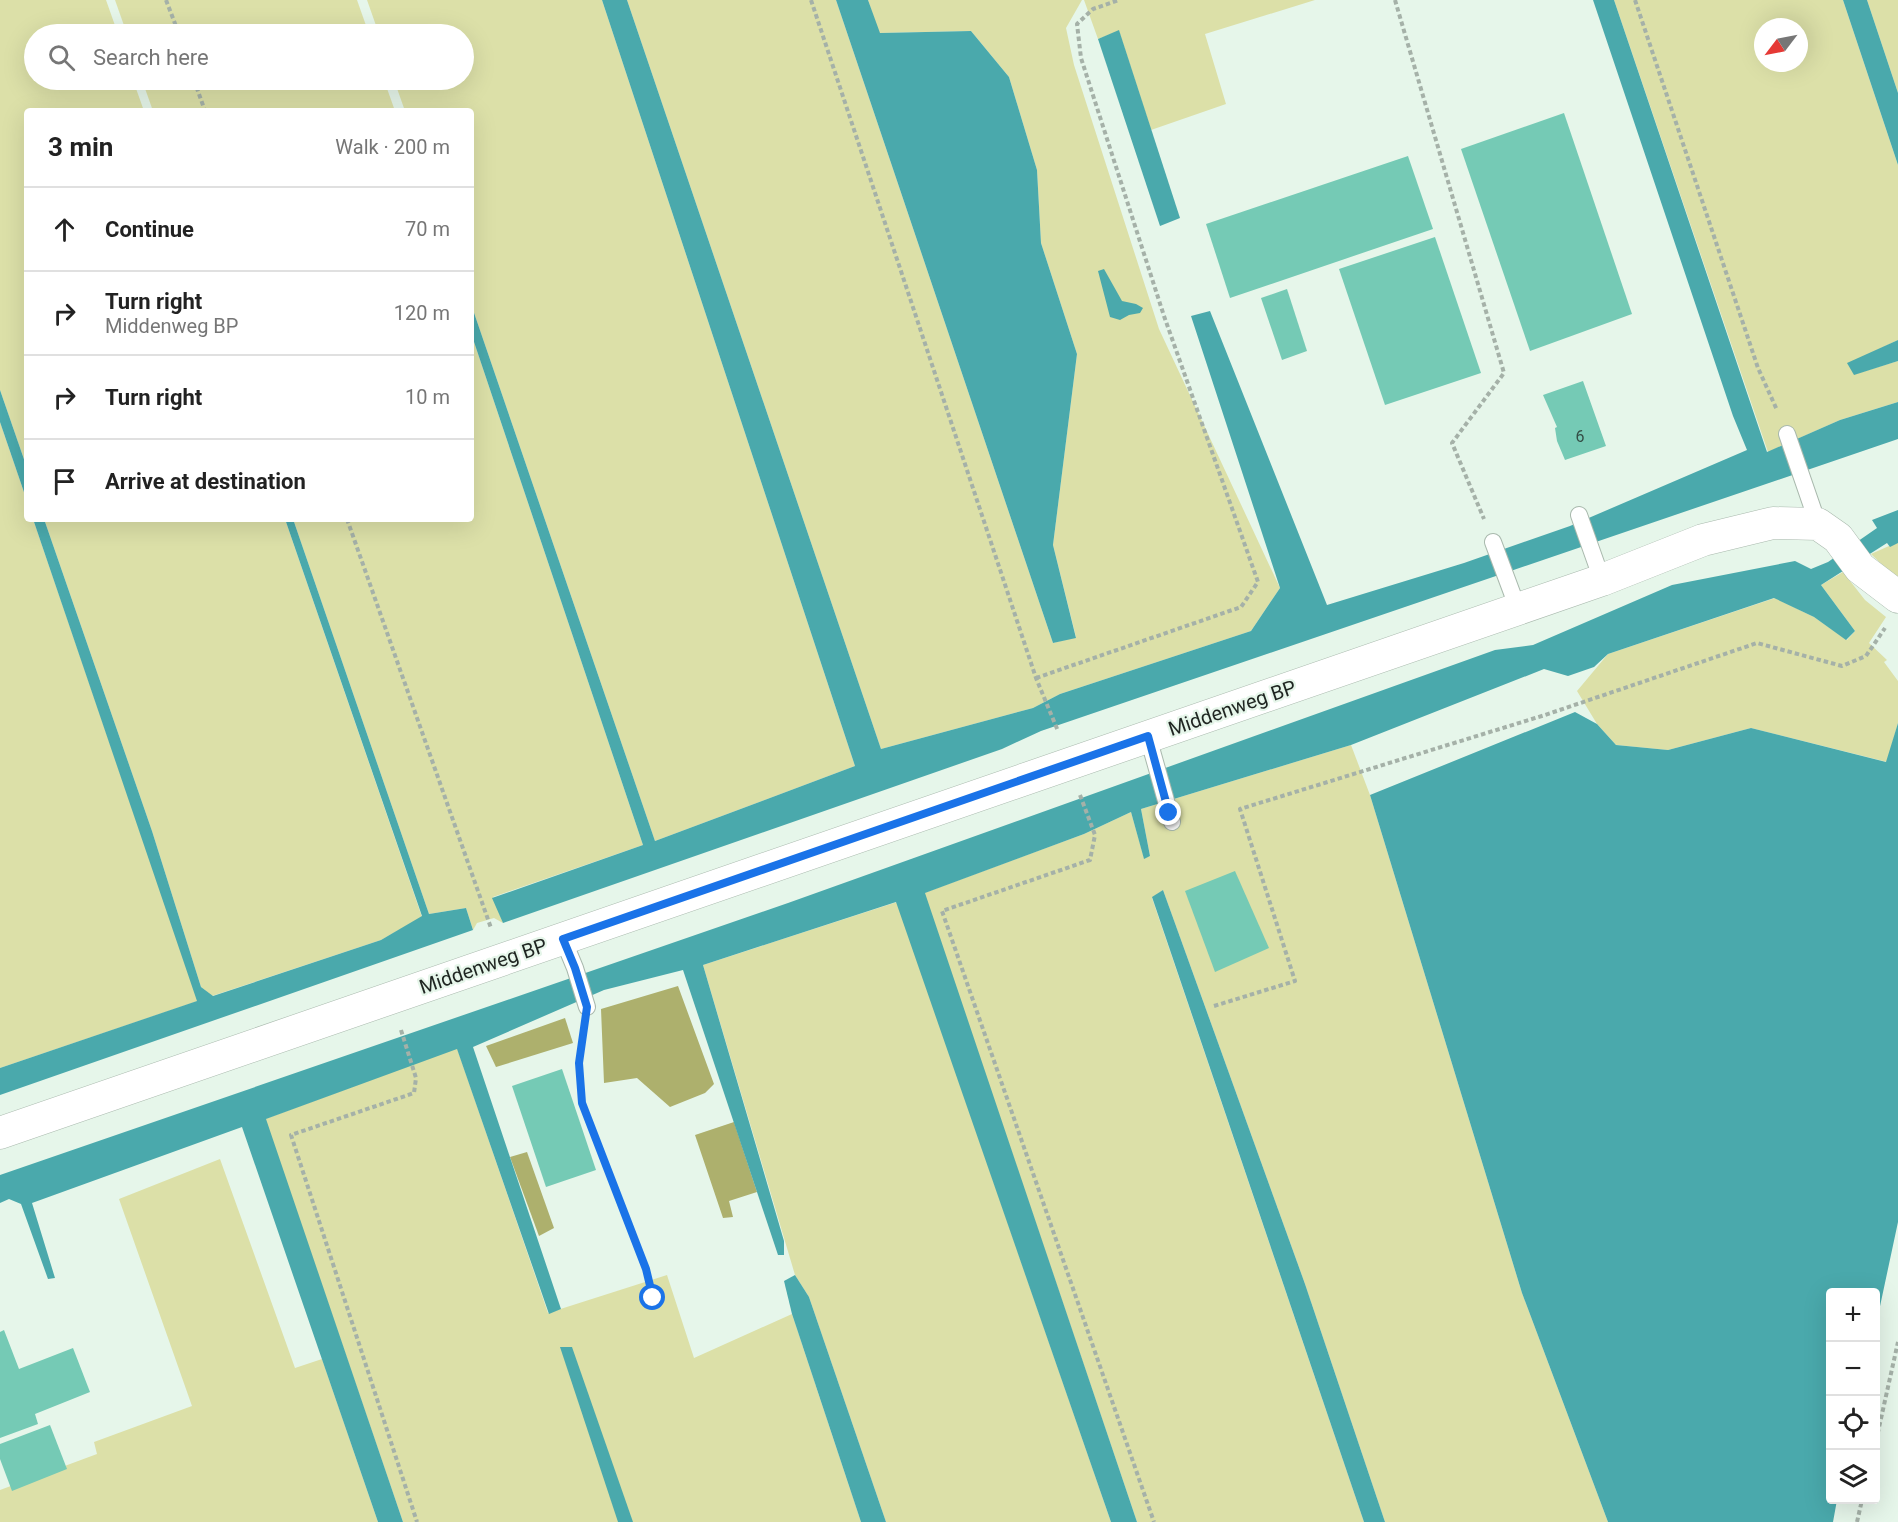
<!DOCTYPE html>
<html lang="en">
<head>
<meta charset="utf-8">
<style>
	body { margin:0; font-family:Roboto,sans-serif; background:#f6f6f6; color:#222 }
	.controls { position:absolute; right:18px; bottom:18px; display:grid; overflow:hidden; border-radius:6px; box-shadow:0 6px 24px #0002 }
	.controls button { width:54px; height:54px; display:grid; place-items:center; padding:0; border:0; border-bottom:2px solid #e0e0e0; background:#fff; color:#222; font:30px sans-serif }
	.compass { position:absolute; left:1754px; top:18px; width:54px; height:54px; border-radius:50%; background:#fff; box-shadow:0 6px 24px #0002; rotate:238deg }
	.stop { position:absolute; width:18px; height:18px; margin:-14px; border:4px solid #1a73e8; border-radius:50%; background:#fff }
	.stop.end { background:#1a73e8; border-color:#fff; box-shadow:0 2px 6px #0008 }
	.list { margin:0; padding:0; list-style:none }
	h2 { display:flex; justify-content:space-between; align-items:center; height:78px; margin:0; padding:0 24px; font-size:26px }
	h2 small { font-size:20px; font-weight:400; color:#767676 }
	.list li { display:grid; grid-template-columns:39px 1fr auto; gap:18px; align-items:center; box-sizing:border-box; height:84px; padding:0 24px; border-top:2px solid #e0e0e0 }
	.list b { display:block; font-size:22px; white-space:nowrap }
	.list p { margin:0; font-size:20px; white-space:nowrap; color:#767676 }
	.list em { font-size:20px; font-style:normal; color:#767676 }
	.icon { flex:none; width:33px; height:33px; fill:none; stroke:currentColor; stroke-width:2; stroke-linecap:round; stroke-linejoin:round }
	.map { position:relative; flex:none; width:1898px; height:1522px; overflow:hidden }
	.search { position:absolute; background:#fff; box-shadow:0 6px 24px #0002; left:24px; top:24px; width:450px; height:66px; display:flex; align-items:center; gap:15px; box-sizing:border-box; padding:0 21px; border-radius:33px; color:#767676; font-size:22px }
	.panel { position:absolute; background:#fff; box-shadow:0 6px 24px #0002; left:24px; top:108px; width:450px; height:414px; border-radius:6px }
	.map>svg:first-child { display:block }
	.green { fill:#dce0a8; fill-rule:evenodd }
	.forest { fill:#adb06d }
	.water { fill:#4aa9ac }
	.building { fill:#75cab5 }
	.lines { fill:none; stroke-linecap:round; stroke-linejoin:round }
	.lane-casing { stroke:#a9b9ad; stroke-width:18 }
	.street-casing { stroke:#a9b9ad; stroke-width:33 }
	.path { stroke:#a5b1a8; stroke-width:4; stroke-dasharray:4.5 3; stroke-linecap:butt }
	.lane { stroke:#fff; stroke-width:16 }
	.street { stroke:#fff; stroke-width:32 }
	.route { stroke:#1a73e8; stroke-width:8 }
	.labels { text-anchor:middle; stroke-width:4.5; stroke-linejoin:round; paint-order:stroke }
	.number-label { font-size:16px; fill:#344e46 }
	.street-label { font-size:20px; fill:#1f2521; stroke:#e6f6ea }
</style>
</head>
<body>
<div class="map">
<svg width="1898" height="1522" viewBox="0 0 1898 1522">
	<rect width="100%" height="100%" fill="#e6f6ea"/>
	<!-- green -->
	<g class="green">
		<path d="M0,0h106l12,34h-84v46h99l11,31h-117v357l-27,-78z"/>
		<path d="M115,0h242l12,34h-242z"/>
		<path d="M367,0h235l253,766 -200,75 -184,-537v-193h-66l-11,-31h70v-46h-85z"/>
		<path d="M627,0h209l217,643 23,-6 -23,-92 24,-191 -36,-111 -4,-73 -28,-93 -38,-46 -92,2 -11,-33h214l-16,28 8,37 85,264 121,259 -29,43 -191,63 -27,14 -152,41z"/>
		<path d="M1084,0h231l-110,34 21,70 -75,26 -32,-99 -21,8z"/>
		<path d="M1614,0h229l55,165v175l-50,24 7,10 43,-13v41l-58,18 -72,32zM1763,27h36v36h-36z"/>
		<path d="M1867,0h31v93z"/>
		<path d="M142,80h242l11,31h-242z"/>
		<path d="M471,333l172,512 -150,52 10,26 -9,-5 -17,5 -4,7 -7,-22 -37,6 -136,-395h178z"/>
		<path d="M0,422l27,79v18h6l165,482 -198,67z"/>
		<path d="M44,519h241l137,398 -41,23 -169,56 -11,-9 -49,-156z"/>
		<path d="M1898,542v38l-27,-26z"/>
		<path d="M1843,572l22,28 21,17 -17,26 18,17 -3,2 14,19v42l-11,39 -136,-34 -83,22 -52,-5 -19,-21 -20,-33 31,-37 167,-56 39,19 33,23 8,-9 -34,-46z"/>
		<path d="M1351,745l19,50 152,498 86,229h-223l-80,-238 -142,-394 -11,8 212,624h-227l-213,-629 160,-59 47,-22 13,46 6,-2 -9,-47z"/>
		<path d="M897,902l214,620h-225l-77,-225 -14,-22 -92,-310z"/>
		<path d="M457,1048l91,265 119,-38 27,83 98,-44 69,208h-458l-138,-403z"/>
		<path d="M220,1159l75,209 27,-9 56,163h-378v-32l97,-36 -3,-12 98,-36 -73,-207z"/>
	</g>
	<!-- forest -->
	<g class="forest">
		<path d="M678,986l36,98 -9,9 -35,14 -33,-29 -33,5 -3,-74z"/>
		<path d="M565,1018l8,25 -77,24 -10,-21z"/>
		<path d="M734,1122l23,70 -28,9 4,16 -10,1 -28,-83z"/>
		<path d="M527,1152l27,76 -15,8 -29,-79z"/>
	</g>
	<!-- water -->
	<g class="water">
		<path d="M602,0h25l254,749 152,-41 27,-14 191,-63 29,-43 -89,-272 19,-5 117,294 137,-42 106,-37 177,-76 -14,-34 -140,-416h21l153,452 73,-32 58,-18v37l-857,292 -39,18 -499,174 -11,-25 151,-53 -172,-512v-29l184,537 200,-75z"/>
		<path d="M836,0h32l12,33 91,-2 38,46 28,93 4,73 36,111 -24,191 23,93 -23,5z"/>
		<path d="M1843,0h24l31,93v72z"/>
		<path d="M1119,30l61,188 -20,8 -62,-187z"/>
		<path d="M1104,269l18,32 14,3 7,4 -3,5 -11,2 -9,5 -10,-3 -12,-46z"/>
		<path d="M1898,340v21l-44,14 -7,-12z"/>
		<path d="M0,390l27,78v33l-27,-79z"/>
		<path d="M1898,510v33l-8,4 -3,-4 -66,42 34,46 -9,9 -32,-23 -40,-19 -166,56 -14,13 -26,9 -24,-7 -193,76 -210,64 9,47 -6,3 -13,-47 -47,22 -159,59 212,629h-26l-215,-620 -193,63 81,276v14h-6l-95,-285 -79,20 -131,57 88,262 -12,5 -92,-265 -191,70 137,403h-25l-136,-395 -210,76 23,75 -7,1 -27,-75 -12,-5 -9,4v-28l788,-272 707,-253 38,-5 139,-60 123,-24 16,8 17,-7 49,-34 -5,-8z"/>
		<path d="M33,519h11l108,312 49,156 12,9 168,-56 41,-24 -137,-397h8l136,395 37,-6 7,22 -473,165v-27l197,-67z"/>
		<path d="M1575,712l22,12 19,21 52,5 83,-22 135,34 12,-39v499l-22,103v-33h-46v208h7l-4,22h-225l-86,-229 -152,-498z"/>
		<path d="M1163,890l142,394 80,238h-21l-212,-625z"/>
		<path d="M795,1275l14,22 77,225h-25l-69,-208 -8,-33z"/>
		<path d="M560,1347h12l61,175h-15z"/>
	</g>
	<!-- building -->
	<g class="building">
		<path d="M1564,113l68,201 -102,37 -69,-202z"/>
		<path d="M1408,156l25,73 -203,69 -24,-74z"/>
		<path d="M1435,237l46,136 -96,32 -46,-136z"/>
		<path d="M1287,289l20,62 -25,9 -21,-62z"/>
		<path d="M1583,381l23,65 -41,14 -8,-19 -2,-13 2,-1 -14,-32z"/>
		<path d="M1235,871l34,77 -54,24 -30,-81z"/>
		<path d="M562,1069l34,101 -50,17 -34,-101z"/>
		<path d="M4,1330l15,39 54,-21 17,44 -55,22 3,10 -38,14v-106z"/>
		<path d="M50,1425l17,44 -55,22 -12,-32v-15z"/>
	</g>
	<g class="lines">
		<!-- lane casing -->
		<g class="lane-casing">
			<g id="lane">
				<path d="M1787,434l31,90"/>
				<path d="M1579,515l23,65"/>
				<path d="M1493,542l25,67"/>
				<path d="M1148,737l24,85"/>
				<path d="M563,939l12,29 12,39"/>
			</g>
		</g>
		<!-- street casing -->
		<g class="street-casing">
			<path id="street" d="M0,1133l1602,-553 101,-40 70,-17 45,1 20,14 22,30 38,29"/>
		</g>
		<!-- path -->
		<g class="path">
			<path d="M166,0l13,34"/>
			<path d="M811,0l225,678 22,53"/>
			<path d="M1395,0l109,373 -52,70 32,76"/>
			<path d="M1635,0l123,368 19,42"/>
			<path d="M194,80l11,31"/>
			<path d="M347,519l144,409"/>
			<path d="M1036,678l205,-71 17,-25 -94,-266 -83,-258 -4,-34 16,-15 26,-9"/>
			<path d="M1080,795l15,40 -5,25 -148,51 212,611"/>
			<path d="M1214,1006l81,-25 -55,-172 305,-94 212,-72 85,23 24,-10 19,-28"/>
			<path d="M401,1030l15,48 -2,15 -123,42 126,387"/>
			<path d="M583,1033l-4,30 3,40 64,166 7,29"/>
			<path d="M1876,1441l22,-99"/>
			<path d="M1857,1522l5,-22"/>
		</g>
		<!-- lane -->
		<use href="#lane" class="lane"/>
		<!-- street -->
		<use href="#street" class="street"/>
	</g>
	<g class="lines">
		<!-- route -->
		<path class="route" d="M653,1298l-7,-29 -64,-166 -3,-40 8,-56 -12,-39 -12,-29 585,-203 21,77"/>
	</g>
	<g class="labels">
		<!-- number labels -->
		<g class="number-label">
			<text x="1580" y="442">6</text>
		</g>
		<!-- street labels -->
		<g class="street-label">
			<text transform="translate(1232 708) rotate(-19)" y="7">Middenweg BP</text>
			<text transform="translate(483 966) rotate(-19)" y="7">Middenweg BP</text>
		</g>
	</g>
</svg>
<div class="controls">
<button>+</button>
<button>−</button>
<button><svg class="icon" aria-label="locate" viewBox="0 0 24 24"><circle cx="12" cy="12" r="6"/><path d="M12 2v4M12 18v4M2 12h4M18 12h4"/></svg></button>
<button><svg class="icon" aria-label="layers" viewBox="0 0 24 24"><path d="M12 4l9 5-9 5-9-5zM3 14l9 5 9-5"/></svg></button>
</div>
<svg class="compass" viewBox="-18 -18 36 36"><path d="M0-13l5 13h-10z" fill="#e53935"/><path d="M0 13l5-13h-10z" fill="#767676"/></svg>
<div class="stop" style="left:653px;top:1298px"></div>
<div class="stop end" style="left:1169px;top:813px"></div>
<div class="search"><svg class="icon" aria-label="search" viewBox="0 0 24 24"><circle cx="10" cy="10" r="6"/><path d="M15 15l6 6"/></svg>Search here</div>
<section class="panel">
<h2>3 min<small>Walk · 200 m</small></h2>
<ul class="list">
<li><svg class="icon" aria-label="ahead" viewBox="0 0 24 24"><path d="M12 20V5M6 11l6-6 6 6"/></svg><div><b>Continue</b></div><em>70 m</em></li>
<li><svg class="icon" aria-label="right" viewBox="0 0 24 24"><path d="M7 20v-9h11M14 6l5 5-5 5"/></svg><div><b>Turn right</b><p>Middenweg BP</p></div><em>120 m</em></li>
<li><svg class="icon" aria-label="right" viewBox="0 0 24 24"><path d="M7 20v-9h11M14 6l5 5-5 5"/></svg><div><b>Turn right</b></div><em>10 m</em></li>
<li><svg class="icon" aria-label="arrive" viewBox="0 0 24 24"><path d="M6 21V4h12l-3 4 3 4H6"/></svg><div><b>Arrive at destination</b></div></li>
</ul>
</section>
</div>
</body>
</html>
